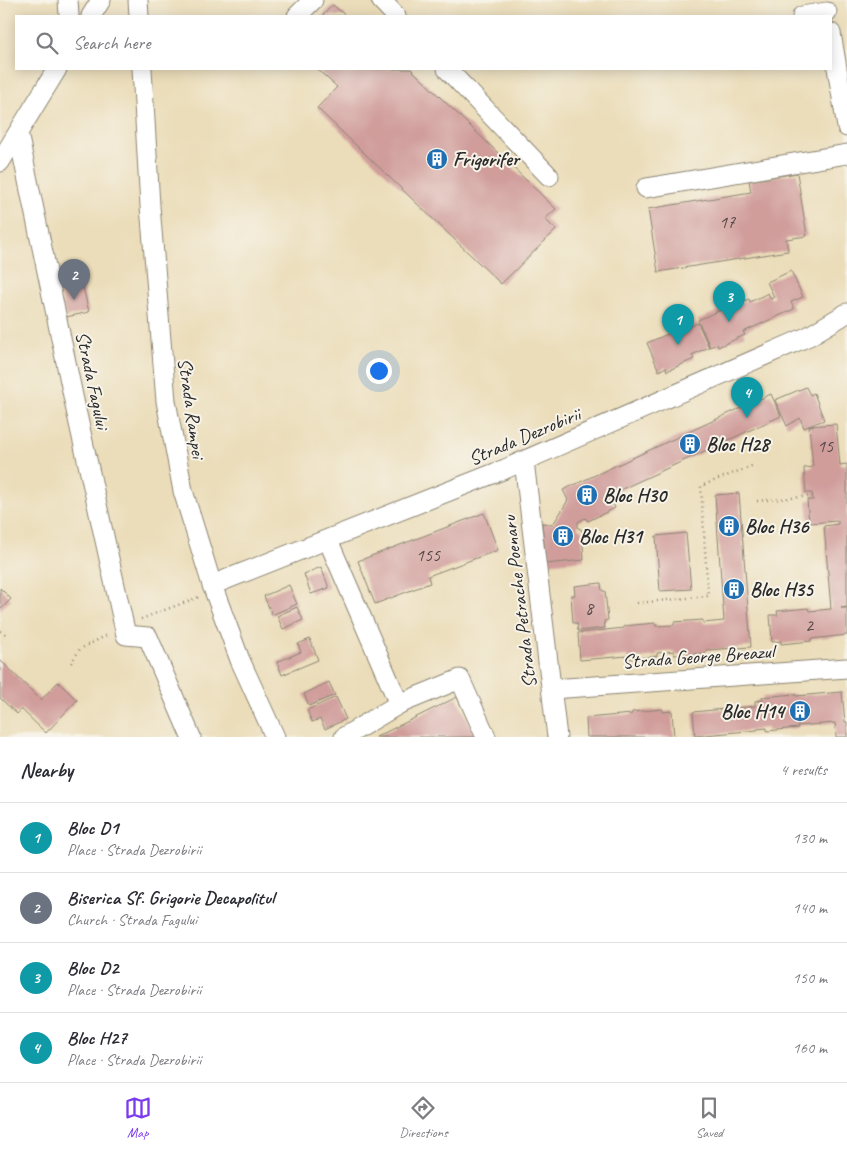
<!DOCTYPE html>
<html lang="en">
<head>
<meta charset="utf-8">
<style>
	body { margin:0; font-family:Caveat,sans-serif; background:#f7f7f7; color:#2b2b33 }
	.you { position:absolute; left:378px; top:370px; width:18px; height:18px; margin:-12px; border:4px solid #fff; border-radius:50%; background:#1a73e8; box-shadow:0 0 0 8px #1a73e833 }
	.badge { display:grid; place-items:center; width:32px; height:32px; border-radius:50%; background:#7c3aed; color:#fff; font-size:16px; font-weight:700 }
	.pin { position:absolute; translate:-50% -41px; filter:drop-shadow(0 1px 2px #0008) }
	.pin::after { content:''; position:absolute; top:26px; width:18px; height:15px; background:inherit; clip-path:polygon(0 0,100% 0,50% 100%) }
	.list { margin:0; padding:0; list-style:none }
	h2 { display:flex; justify-content:space-between; align-items:center; height:65px; margin:0; padding:0 20px; font-size:21px }
	h2 small { font-size:16px; font-weight:400; color:#7c7c81 }
	.list li { display:grid; grid-template-columns:32px 1fr auto; gap:15px; align-items:center; box-sizing:border-box; height:70px; padding:0 20px; border-top:1px solid #e1e1e2 }
	.list b { display:block; font-size:19px; white-space:nowrap }
	.list p { margin:0; font-size:16px; white-space:nowrap; color:#7c7c81 }
	.list em { font-size:16px; font-style:normal; color:#7c7c81 }
	.icon { flex:none; width:28px; height:28px; fill:none; stroke:currentColor; stroke-width:2; stroke-linecap:round; stroke-linejoin:round }
	.map { position:relative; flex:none; width:847px; height:737px; overflow:hidden }
	.search { position:absolute; background:#fff; box-shadow:0 2px 12px #0003; left:15px; right:15px; top:15px; height:55px; display:flex; align-items:center; gap:12px; box-sizing:border-box; padding:0 18px; border-radius:0px; color:#7c7c81; font-size:19px }
	.sheet { height:345px; background:#fff }
	nav { display:flex; justify-content:space-around; align-items:center; box-sizing:border-box; height:70px; border-top:1px solid #e1e1e2; background:#fff; font-size:14px; color:#7c7c81 }
	nav a { display:grid; justify-items:center; gap:2px }
	nav .on { color:#7c3aed }
	.map>svg:first-child { display:block }
	.building { fill:#d09d9b }
	.lines { fill:none; stroke-linecap:round; stroke-linejoin:round }
	.minor-casing { stroke:#8b8472; stroke-width:21 }
	.path { stroke:#8b8472; stroke-width:2.5; stroke-dasharray:1 4; stroke-linecap:butt }
	.minor { stroke:#fff; stroke-width:19 }
	.labels { text-anchor:middle; stroke-width:4; stroke-linejoin:round; paint-order:stroke }
	.number-label { font-size:18px; fill:#544847 }
	.poi-label { font-size:20px; font-weight:bold; fill:#2b2b2b; stroke:#f7f3e8; text-anchor:start }
	.street-label { font-size:20px; fill:#2b2b2b; stroke:#f7f3e8 }
</style>
</head>
<body>
<div class="map">
<svg width="847" height="737" viewBox="0 0 847 737">
	<rect width="100%" height="100%" fill="#f7f3e8"/>
	<filter id="ink" filterUnits="userSpaceOnUse"><feTurbulence type="fractalNoise" baseFrequency=".02" numOctaves="2"/><feDisplacementMap in="SourceGraphic" scale="10" xChannelSelector="R" yChannelSelector="G"/><feConvolveMatrix kernelMatrix="1 2 1 2 8 2 1 2 1" color-interpolation-filters="sRGB"/></filter>
	<filter id="wash" filterUnits="userSpaceOnUse"><feTurbulence type="fractalNoise" baseFrequency=".0096" numOctaves="4" result="noise"/><feDisplacementMap in="SourceGraphic" scale="20" xChannelSelector="R" yChannelSelector="G"/><feGaussianBlur stdDeviation="1.12" result="paint"/><feColorMatrix in="noise" values="0 0 0 0 0 0 0 0 0 0 0 0 0 0 0 0 0 1.4 0 .05"/><feComposite in="paint" operator="in"/></filter>
	<g filter="url(#wash)">
		<rect width="100%" height="100%" fill="#ebddb9"/>
		<g id="blocks">
			<!-- building -->
			<g class="building">
				<path d="M333,5l13,11h-24z"/>
				<path d="M317,69h94l145,140 -11,10 11,11 -55,54 -184,-176 20,-21z"/>
				<path d="M797,173l10,63 -21,3 2,12 -130,21 -10,-63 103,-17 -2,-11z"/>
				<path d="M791,271l12,26 -12,5 3,7 -51,23 2,3 -27,12 -1,-3 -7,3 -12,-27 25,-11 2,5 7,-4 -1,-3 18,-8 1,3 18,-9 3,6 3,-2 -7,-15z"/>
				<path d="M82,283l7,29 -23,5 -7,-29z"/>
				<path d="M698,323l11,24 -17,8 2,4 -27,12 -1,-4 -7,4 -12,-28 25,-11 2,5 7,-3 -1,-3z"/>
				<path d="M806,387l4,8 4,-2 10,27 -20,8 -4,-10 -13,8 -12,-26z"/>
				<path d="M771,394l10,22 -172,79 6,13 -27,13 -3,-3 -7,4v6l4,2 2,30 -38,4 -4,-41 11,1 8,-12 7,-12 -5,-10z"/>
				<path d="M836,424l4,41 7,-1v143l-6,1h6v27l-36,4v2l-30,3v-3l-9,1 -2,-27h8l-1,-4 31,-3 1,3 22,-2 -7,-83 14,-2v-3l-29,2 -2,-23h6l-1,-7h-6l-2,-25 9,-1 -4,-41z"/>
				<path d="M739,493l12,154 -45,3v3l-32,2v-4l-17,2v3l-29,3 -1,-3 -47,4 -2,-27 46,-5v-2l31,-3 1,3 18,-1v-3l29,-2v3l21,-2 -9,-126z"/>
				<path d="M484,513l14,37 -70,26 2,7 -55,21 -17,-43z"/>
				<path d="M686,533l5,56 -31,2 -4,-55z"/>
				<path d="M321,567l8,21 -18,6 -7,-20z"/>
				<path d="M601,583l1,8h3l3,29 -4,1 1,7 -27,3 -1,-8h-4l-2,-28h4l-1,-9z"/>
				<path d="M289,585l8,19 -25,11 -8,-19z"/>
				<path d="M0,588l11,11 -11,11z"/>
				<path d="M297,607l6,13 -20,9 -6,-13z"/>
				<path d="M310,639l8,21 -36,15 -5,-13 24,-10 -3,-8z"/>
				<path d="M0,660l41,40 17,-18 19,18 -31,33 -25,-24 -4,5 -17,-16z"/>
				<path d="M329,682l6,13 -26,11 -5,-12z"/>
				<path d="M842,692l3,30h2v15h-11l-1,-14 -38,3 1,2 -31,3v-3l-10,1v1l-62,6 -2,-24 62,-6v-5l8,-1 -1,-3 33,-3 1,2z"/>
				<path d="M336,697l10,22 -21,10 -5,-10 -8,3 -5,-12z"/>
				<path d="M457,697l19,40h-100z"/>
				<path d="M663,709v3l9,-1 2,26h-87l-1,-19 46,-4v-2z"/>
			</g>
		</g>
	</g>
	<g filter="url(#ink)">
		<use href="#blocks" fill-opacity="0" stroke="#8b8472" stroke-width="1"/>
		<g class="lines">
			<!-- minor casing -->
			<g class="minor-casing">
				<g id="minor">
					<path d="M68,0l1,16"/>
					<path d="M138,0l1,16"/>
					<path d="M381,0l15,16"/>
					<path d="M91,16l10,-16"/>
					<path d="M297,16l16,-16"/>
					<path d="M802,16l25,-4"/>
					<path d="M831,33l16,94"/>
					<path d="M142,69l8,137 16,195 17,90 29,94 28,75 35,77"/>
					<path d="M447,69l102,107"/>
					<path d="M18,133l58,277 50,225 22,2 43,100"/>
					<path d="M0,162l57,-93"/>
					<path d="M646,188l201,-34"/>
					<path d="M524,461l33,276"/>
					<path d="M328,540l71,164"/>
					<path d="M212,585l293,-116 304,-133 38,-23"/>
					<path d="M552,689l295,-21"/>
					<path d="M344,737l55,-33 61,-25 26,58"/>
				</g>
			</g>
			<!-- path -->
			<g class="path">
				<path d="M757,501l56,-5"/>
				<path d="M637,603l71,-7 -7,-110 53,-21"/>
				<path d="M141,619l58,-22"/>
				<path d="M0,631l7,4"/>
				<path d="M71,663l9,-14 29,-15"/>
			</g>
			<!-- minor -->
			<use href="#minor" class="minor"/>
		</g>
	</g>
	<!-- icons -->
	<defs>
		<g id="building-disc" transform="scale(1.125)"><circle r="9.5" fill="#1f6fb2" stroke="#f7f3e8"/><path d="M-4-6H4V6H1V3H-1V6H-4ZM-2.5-4.3h1.7v1.8h-1.7ZM.8-4.3h1.7v1.8H.8ZM-2.5-1h1.7V.8h-1.7ZM.8-1h1.7V.8H.8Z" fill="#fff"/></g>
	</defs>
	<g fill-rule="evenodd">
		<use href="#building-disc" x="437" y="159"/>
		<use href="#building-disc" x="690" y="444"/>
		<use href="#building-disc" x="587" y="495"/>
		<use href="#building-disc" x="729" y="526"/>
		<use href="#building-disc" x="563" y="536"/>
		<use href="#building-disc" x="734" y="589"/>
		<use href="#building-disc" x="800" y="711"/>
	</g>
	<g class="labels">
		<!-- number labels -->
		<g class="number-label">
			<text x="727" y="228">17</text>
			<text x="825" y="452">15</text>
			<text x="428" y="561">155</text>
			<text x="589" y="614">8</text>
			<text x="809" y="631">2</text>
		</g>
		<!-- poi labels -->
		<g class="poi-label">
			<text x="453" y="166">Frigorifer</text>
			<text x="706" y="451">Bloc H28</text>
			<text x="603" y="502">Bloc H30</text>
			<text x="745" y="533">Bloc H36</text>
			<text x="579" y="543">Bloc H31</text>
			<text x="750" y="596">Bloc H35</text>
			<text x="784" y="718" text-anchor="end">Bloc H14</text>
		</g>
		<!-- street labels -->
		<g class="street-label">
			<text transform="translate(93 380) rotate(78)" y="7">Strada Fagului</text>
			<text transform="translate(192 408) rotate(82)" y="7">Strada Rampei</text>
			<text transform="translate(524 436) rotate(-23)" y="7">Strada Dezrobirii</text>
			<text transform="translate(519 602) rotate(-97)" y="7">Strada Petrache Poenaru</text>
			<text transform="translate(698 656) rotate(-4)" y="7">Strada George Breazul</text>
		</g>
	</g>
</svg>
<div class="you"></div>
<div class="pin badge" style="left:678px;top:345px;background:#0f9aa8">1</div>
<div class="pin badge" style="left:74px;top:300px;background:#6b7280">2</div>
<div class="pin badge" style="left:729px;top:322px;background:#0f9aa8">3</div>
<div class="pin badge" style="left:747px;top:418px;background:#0f9aa8">4</div>
<div class="search"><svg class="icon" aria-label="search" viewBox="0 0 24 24"><circle cx="10" cy="10" r="6"/><path d="M15 15l6 6"/></svg>Search here</div>
</div>
<section class="sheet">
<h2>Nearby<small>4 results</small></h2>
<ul class="list">
<li><span class="badge" style="background:#0f9aa8">1</span><div><b>Bloc D1</b><p>Place · Strada Dezrobirii</p></div><em>130 m</em></li>
<li><span class="badge" style="background:#6b7280">2</span><div><b>Biserica Sf. Grigorie Decapolitul</b><p>Church · Strada Fagului</p></div><em>140 m</em></li>
<li><span class="badge" style="background:#0f9aa8">3</span><div><b>Bloc D2</b><p>Place · Strada Dezrobirii</p></div><em>150 m</em></li>
<li><span class="badge" style="background:#0f9aa8">4</span><div><b>Bloc H27</b><p>Place · Strada Dezrobirii</p></div><em>160 m</em></li>
</ul>
</section>
<nav>
<a class="on"><svg class="icon" aria-label="map" viewBox="0 0 24 24"><path d="M3 6l6-2 6 2 6-2v14l-6 2-6-2-6 2zM9 4v14M15 6v14"/></svg>Map</a>
<a><svg class="icon" aria-label="directions" viewBox="0 0 24 24"><path d="M12 3l9 9-9 9-9-9zM9 14v-3h6M13 9l2 2-2 2"/></svg>Directions</a>
<a><svg class="icon" aria-label="saved" viewBox="0 0 24 24"><path d="M7 4h10v16l-5-4-5 4z"/></svg>Saved</a>
</nav>
</body>
</html>
